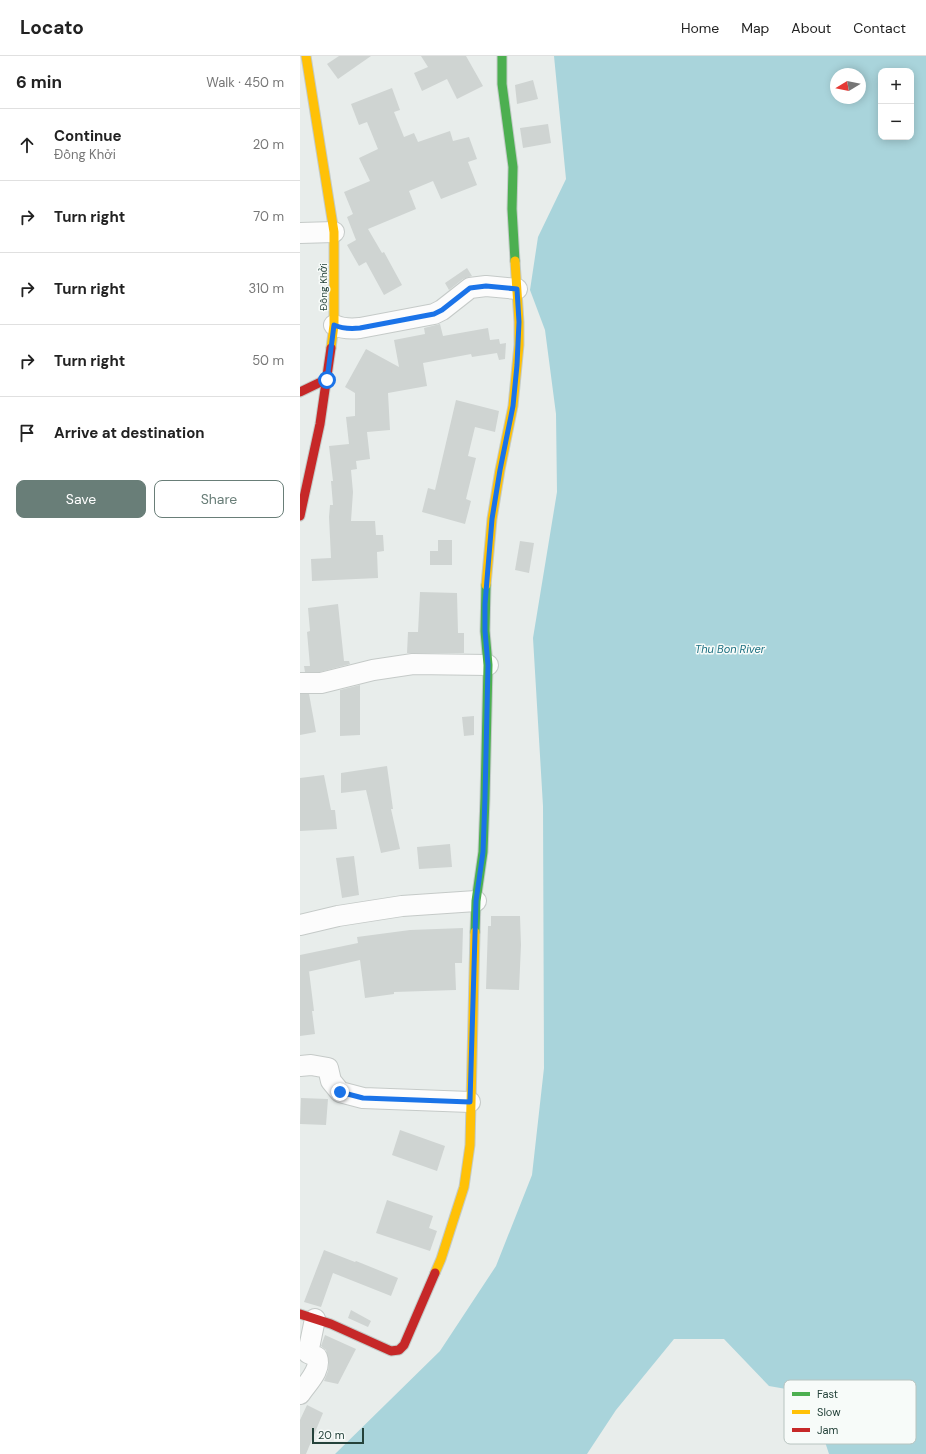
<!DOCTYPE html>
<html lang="en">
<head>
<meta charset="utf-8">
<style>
	body { margin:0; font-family:"DM Sans",sans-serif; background:#f6f6f6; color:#222 }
	.controls { position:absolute; right:12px; top:12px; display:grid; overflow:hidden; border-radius:8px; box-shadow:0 2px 10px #0003 }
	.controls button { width:36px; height:36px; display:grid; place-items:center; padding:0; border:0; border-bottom:1px solid #e0e0e0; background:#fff; color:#222; font:20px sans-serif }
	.compass { position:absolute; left:530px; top:12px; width:36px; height:36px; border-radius:50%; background:#fff; box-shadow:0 2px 10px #0003; rotate:260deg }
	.scale { position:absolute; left:12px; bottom:10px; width:52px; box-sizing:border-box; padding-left:4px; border:2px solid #24423a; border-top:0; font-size:11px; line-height:14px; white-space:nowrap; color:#24423a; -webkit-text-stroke:3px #f7fbf9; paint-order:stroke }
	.stop { position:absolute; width:12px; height:12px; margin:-9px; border:3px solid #1a73e8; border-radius:50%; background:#fff }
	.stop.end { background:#1a73e8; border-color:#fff; box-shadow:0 1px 4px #0008 }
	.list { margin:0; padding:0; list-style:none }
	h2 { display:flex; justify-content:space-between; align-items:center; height:52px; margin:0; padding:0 16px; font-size:17px }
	h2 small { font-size:13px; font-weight:400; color:#767676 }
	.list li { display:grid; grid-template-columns:26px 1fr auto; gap:12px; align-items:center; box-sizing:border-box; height:72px; padding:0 16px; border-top:1px solid #e0e0e0 }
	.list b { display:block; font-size:15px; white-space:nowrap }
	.list p { margin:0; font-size:13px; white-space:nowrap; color:#767676 }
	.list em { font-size:13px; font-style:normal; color:#767676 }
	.actions { display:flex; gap:8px; padding:12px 16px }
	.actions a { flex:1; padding:9px 0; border:1px solid #697e78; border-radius:8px; text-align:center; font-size:14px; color:#697e78 }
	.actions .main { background:#697e78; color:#fff }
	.icon { flex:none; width:22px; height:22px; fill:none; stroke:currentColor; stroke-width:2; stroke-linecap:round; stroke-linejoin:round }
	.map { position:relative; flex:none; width:626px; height:1398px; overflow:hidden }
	header { display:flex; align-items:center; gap:24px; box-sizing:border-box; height:56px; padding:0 20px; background:#fff; border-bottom:1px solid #e0e0e0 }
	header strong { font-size:19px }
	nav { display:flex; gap:22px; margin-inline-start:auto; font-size:14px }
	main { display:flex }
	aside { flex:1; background:#fff }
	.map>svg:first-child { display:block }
	.water { fill:#a9d4db; fill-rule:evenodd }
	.building { fill:#cfd4d2 }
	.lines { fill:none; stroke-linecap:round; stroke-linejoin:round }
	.street-casing { stroke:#c5cac8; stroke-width:22 }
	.fast-casing { stroke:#c3cbc8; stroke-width:11 }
	.slow-casing { stroke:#c3cbc8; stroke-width:11 }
	.jam-casing { stroke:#c3cbc8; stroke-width:11 }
	.street { stroke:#fcfcfc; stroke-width:20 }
	.fast { stroke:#4caf50; stroke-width:9 }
	.slow { stroke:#ffc107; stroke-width:9 }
	.jam { stroke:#c62828; stroke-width:9 }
	.route { stroke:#1a73e8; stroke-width:5 }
	.labels { text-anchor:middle; stroke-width:3; stroke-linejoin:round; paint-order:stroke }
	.street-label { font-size:10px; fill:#24423a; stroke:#f7fbf9 }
	.water-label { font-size:11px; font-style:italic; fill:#1c6f80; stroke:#f7fbf9 }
	.key { fill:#f7fbf9; stroke:#b8c4c0; stroke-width:1 }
	.key-label { font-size:11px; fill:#24423a }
</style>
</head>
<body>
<header>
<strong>Locato</strong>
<nav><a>Home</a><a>Map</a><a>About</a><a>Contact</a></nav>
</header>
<main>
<aside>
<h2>6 min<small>Walk · 450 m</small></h2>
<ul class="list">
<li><svg class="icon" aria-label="ahead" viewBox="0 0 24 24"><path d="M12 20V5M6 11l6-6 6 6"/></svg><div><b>Continue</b><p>Đồng Khởi</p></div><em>20 m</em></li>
<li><svg class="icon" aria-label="right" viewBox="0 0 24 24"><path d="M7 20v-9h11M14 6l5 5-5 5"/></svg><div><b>Turn right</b></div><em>70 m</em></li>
<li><svg class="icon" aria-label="right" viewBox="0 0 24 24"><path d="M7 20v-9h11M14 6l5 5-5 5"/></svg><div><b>Turn right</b></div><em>310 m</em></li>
<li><svg class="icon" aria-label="right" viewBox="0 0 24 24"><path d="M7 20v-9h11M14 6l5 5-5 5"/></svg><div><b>Turn right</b></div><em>50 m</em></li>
<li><svg class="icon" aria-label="arrive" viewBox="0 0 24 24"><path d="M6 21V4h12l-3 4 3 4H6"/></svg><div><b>Arrive at destination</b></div></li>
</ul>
<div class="actions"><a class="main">Save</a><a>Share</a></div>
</aside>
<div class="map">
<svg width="626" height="1398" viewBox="0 0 626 1398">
	<rect width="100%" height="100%" fill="#e8edeb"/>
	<!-- water -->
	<path class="water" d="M254,0h372v1398h-97l-20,-61 -40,-7 -45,-47h-50l-58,71 -29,44h-252l105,-103 56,-85 36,-91 12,-107 -1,-262 -10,-168 24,-146 -1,-78 -11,-84 -15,-40 8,-53 28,-58zM581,15h30v66h-30zM536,18h24v24h-24z"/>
	<!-- building -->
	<g class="building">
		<path d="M39,0h32l-33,23 -11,-15z"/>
		<path d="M121,0h45l17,30 -26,13 -10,-20 -25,12 -8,-18 14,-6z"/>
		<path d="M233,24l5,19 -21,5 -2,-19z"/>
		<path d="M92,32l8,22 -6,2 10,25 10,-4 4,9 32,-11 3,10 16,-4 8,22 -9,3 9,23 -36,14 -8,-18 -24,10 7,18 -48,20 14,24 2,-1 18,33 -18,10 -18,-33 -7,4 -12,-21 9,-5 -9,-23 6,-3 -9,-22 26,-11 -11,-23 19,-9 -11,-27 -8,3 -8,-21z"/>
		<path d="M248,68l3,19 -28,5 -3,-20z"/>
		<path d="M167,212l5,8 -9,3 -14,11 -4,-7z"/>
		<path d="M140,268l3,12 45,-8 2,12 9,-1 1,5 6,-1 -1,16 -6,1 -2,-7 -25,4 -1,-3 -48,9 4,23 -39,7 2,37 -23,2 3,27 -14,2 1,8 -6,1 2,22 -2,29h24l1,14h7l1,16 -7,1 1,26 -66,3 -1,-22 20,-1 -2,-41 1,-12h3l-2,-24h2l-4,-35 20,-2 -3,-27 9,-1v-23l-10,-6 21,-38 33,18 -5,-27 31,-6 -1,-6z"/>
		<path d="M156,344l43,11 -4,21 -20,-5 -7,29 8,2 -10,41 5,2 -6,23 -43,-12 6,-24 7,2z"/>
		<path d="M138,484h14v25h-22v-14h8z"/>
		<path d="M220,485l14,2 -5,30 -14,-3z"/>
		<path d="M120,536l37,1 1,40h6v20h-57l1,-21h10z"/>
		<path d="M38,548l6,57h5l1,3 -30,8h-15l-1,-6h6l-3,-34 3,-1 -2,-23z"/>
		<path d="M60,629v50l-20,1v-46z"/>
		<path d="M0,638h9l7,38 -16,3z"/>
		<path d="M174,660v19l-10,1 -2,-19z"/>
		<path d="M87,710l6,43h-2l9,40 -19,4 -15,-63 -25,3v-20z"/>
		<path d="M24,719l7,35h4l2,19 -37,2v-53z"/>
		<path d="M150,788l2,23 -33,2 -2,-22z"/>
		<path d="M54,800l5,39 -17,3 -6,-40z"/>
		<path d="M191,860h29l1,29 -2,45 -33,-1 2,-63h3z"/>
		<path d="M163,872l-1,35h-7l1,27 -62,2v2l-29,4 -5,-38 -53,12 2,-1 5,40h-2l3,23 -15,2v-81l58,-12 -1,-6 53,-7z"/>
		<path d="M1,1042l27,1 -2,26 -26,-1z"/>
		<path d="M100,1074l45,16 -8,25 -45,-16z"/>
		<path d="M87,1144l46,16 -4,12 8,3 -7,20 -54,-18z"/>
		<path d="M24,1194l31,12 1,-1 42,17 -7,18 -58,-23 -12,34 -17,-5z"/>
		<path d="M51,1254l20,11 -3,6 -20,-9z"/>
		<path d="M25,1279l31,14 -18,35 -14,-3 4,-10 1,-8 -3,-13 -5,-4z"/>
		<path d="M7,1349l16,8 -17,41h-6v-34z"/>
	</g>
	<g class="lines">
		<!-- street casing -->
		<g class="street-casing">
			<g id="street">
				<path d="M0,177l34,-1"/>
				<path d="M34,269c9,4 17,4 26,3l74,-14 8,-4 28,-22 16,-2 31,3"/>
				<path d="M0,627h21l52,-13 40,-6 75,1"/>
				<path d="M0,869l38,-9 64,-10 74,-5"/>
				<path d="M0,1010l11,-1 17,3 3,13 9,11 23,6 107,4"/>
				<path d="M0,1338c7,-11 22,-24 17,-37l-9,-4 7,-34"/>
			</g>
		</g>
		<!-- fast casing -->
		<g class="fast-casing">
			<g id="fast">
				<path d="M202,0v28l11,83 -1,42 3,52"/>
				<path d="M175,876l1,-31 7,-49 2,-54 3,-133 -3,-34 1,-46"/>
			</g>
		</g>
		<!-- slow casing -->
		<g class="slow-casing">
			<g id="slow">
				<path d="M6,0l28,176v93l-3,23"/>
				<path d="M186,529l6,-66 8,-49 13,-64 6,-61v-23l-4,-61"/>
				<path d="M135,1217l6,-14 23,-72 6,-42 5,-213"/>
			</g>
		</g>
		<!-- jam casing -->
		<g class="jam-casing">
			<g id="jam">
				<path d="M0,336l27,-13"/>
				<path d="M0,460l20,-92 11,-76"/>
				<path d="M0,1258l31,10 60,27 8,-1 5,-5 31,-72"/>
			</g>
		</g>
		<!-- street -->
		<use href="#street" class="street"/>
		<!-- fast -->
		<use href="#fast" class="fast"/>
		<!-- slow -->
		<use href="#slow" class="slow"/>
		<!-- jam -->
		<use href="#jam" class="jam"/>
	</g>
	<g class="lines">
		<!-- route -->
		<path class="route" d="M27,324l7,-55c9,4 17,4 26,3l74,-14 8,-4 28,-22 16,-2 31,3 2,33 -2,43 -4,41 -13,64 -8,49 -7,85v27l3,34 -3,133 -2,54 -7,49 -6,201 -107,-4 -23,-6"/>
	</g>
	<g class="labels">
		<!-- street labels -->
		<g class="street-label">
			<text transform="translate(23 231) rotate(-90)" y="4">Đồng Khởi</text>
		</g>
		<!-- water labels -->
		<g class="water-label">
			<text x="430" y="597">Thu Bon River</text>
		</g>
	</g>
	<!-- legend -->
	<rect x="484" y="1324" width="132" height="64" rx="6" class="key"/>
	<rect x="492" y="1336" width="18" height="4" fill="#4caf50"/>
	<rect x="492" y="1354" width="18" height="4" fill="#ffc107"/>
	<rect x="492" y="1372" width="18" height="4" fill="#c62828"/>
	<g class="key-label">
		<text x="517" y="1342">Fast</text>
		<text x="517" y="1360">Slow</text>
		<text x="517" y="1378">Jam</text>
	</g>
</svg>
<div class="controls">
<button>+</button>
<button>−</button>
</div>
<svg class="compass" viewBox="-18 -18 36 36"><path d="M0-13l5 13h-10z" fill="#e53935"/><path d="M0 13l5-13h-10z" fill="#767676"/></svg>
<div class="scale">20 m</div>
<div class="stop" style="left:27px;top:324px"></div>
<div class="stop end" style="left:40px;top:1036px"></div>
</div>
</main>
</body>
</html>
